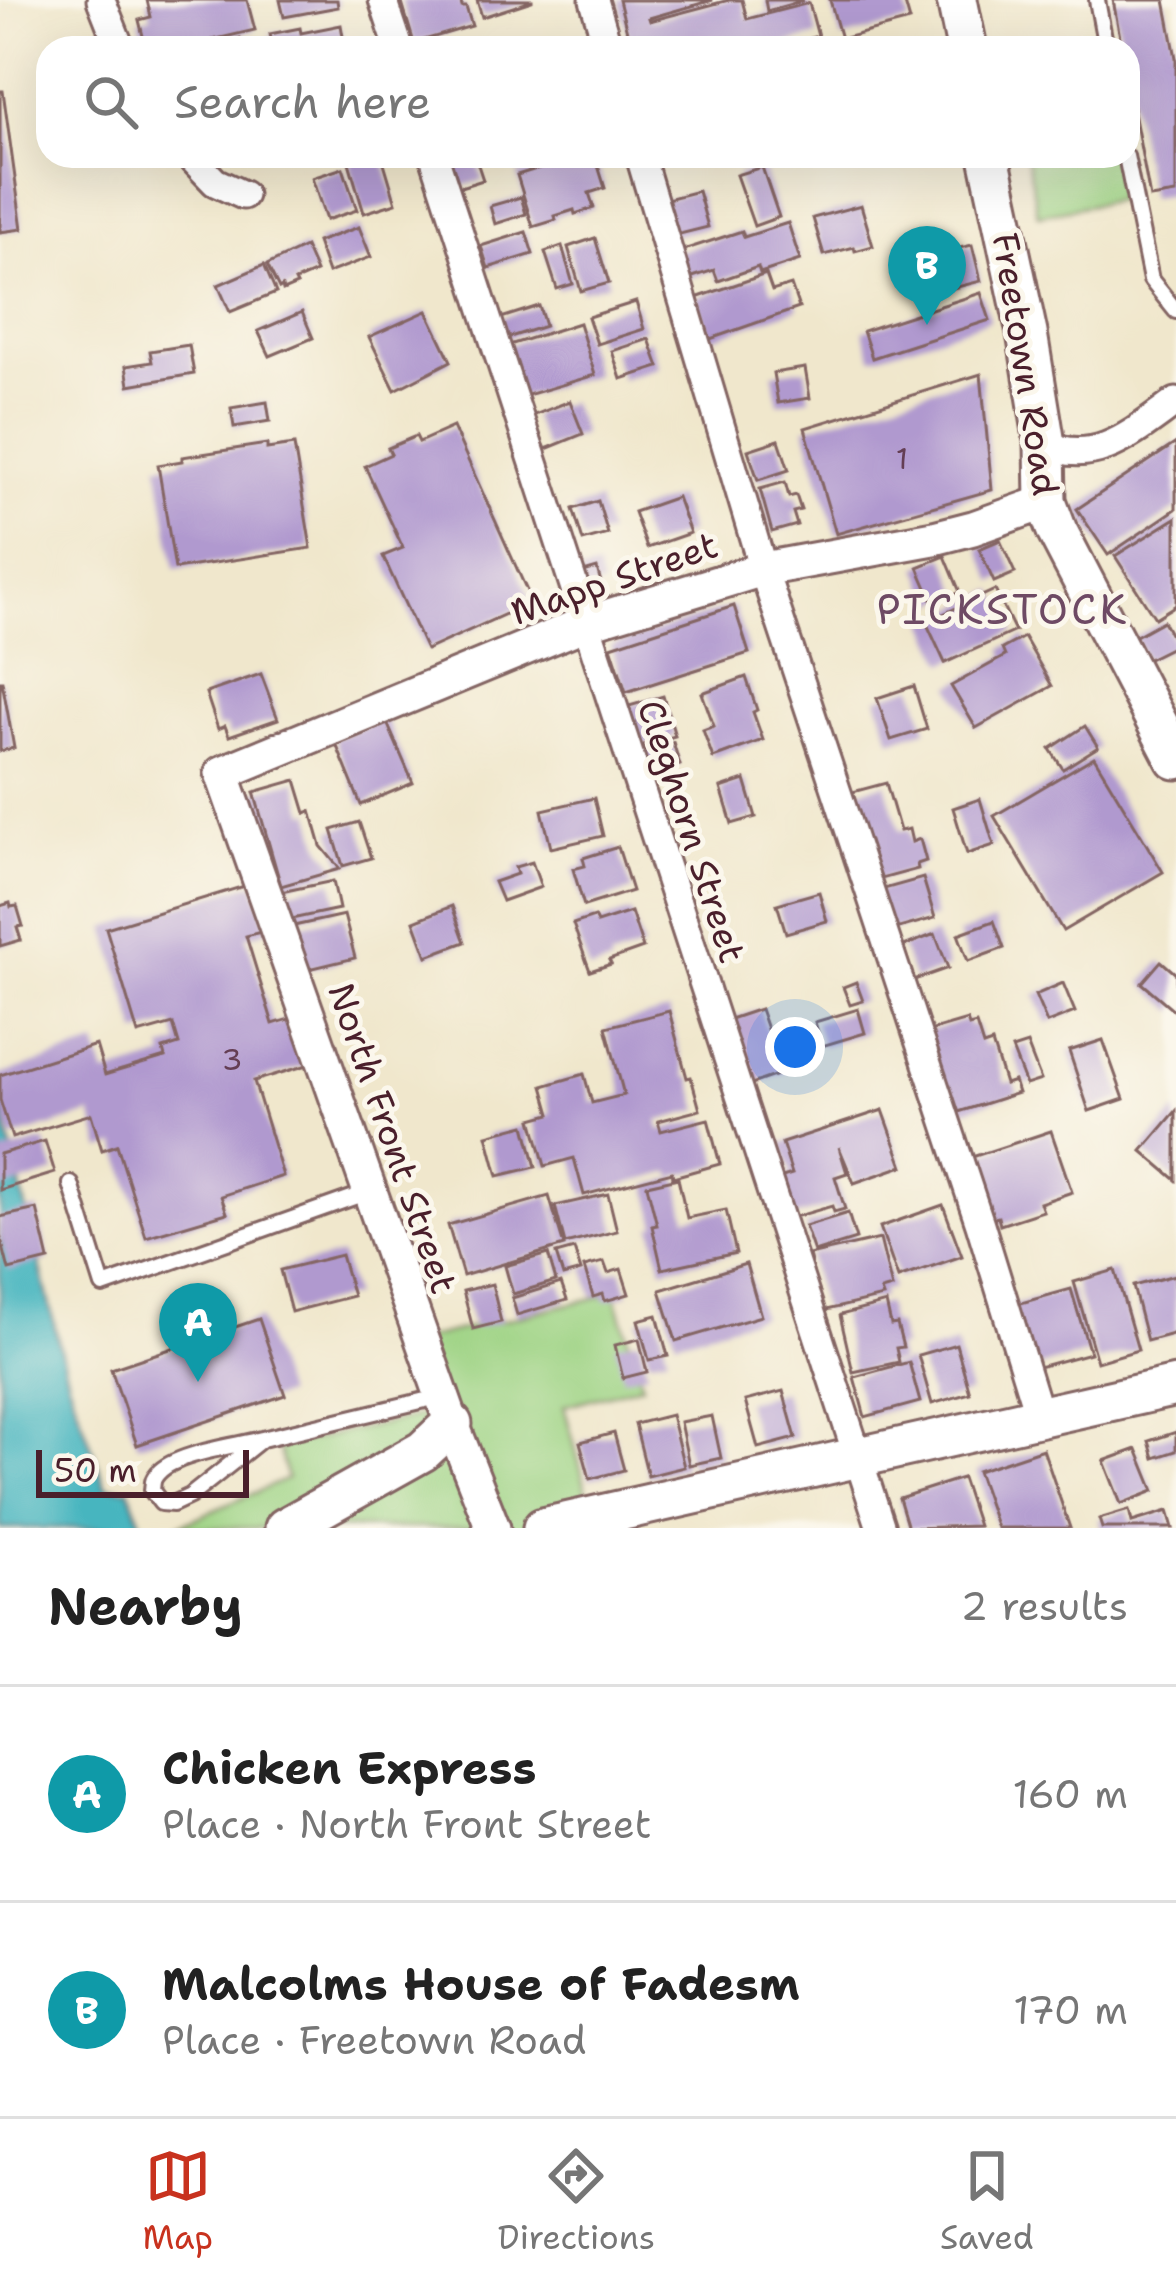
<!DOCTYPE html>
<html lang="en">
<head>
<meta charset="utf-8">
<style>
	body { margin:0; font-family:"Shantell Sans",sans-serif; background:#f6f6f6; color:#222 }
	.scale { position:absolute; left:36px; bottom:30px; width:213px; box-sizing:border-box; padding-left:12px; border:6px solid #4a1f2b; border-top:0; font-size:33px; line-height:42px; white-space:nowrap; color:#4a1f2b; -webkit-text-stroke:9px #fbf7ec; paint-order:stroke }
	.you { position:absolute; left:795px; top:1047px; width:42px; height:42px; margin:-30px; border:9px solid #fff; border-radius:50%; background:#1a73e8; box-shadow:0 0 0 18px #1a73e833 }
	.badge { display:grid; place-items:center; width:78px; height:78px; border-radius:50%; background:#c8321e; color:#fff; font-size:39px; font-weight:700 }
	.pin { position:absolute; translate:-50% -99px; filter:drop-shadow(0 3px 6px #0008) }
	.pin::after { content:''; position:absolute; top:63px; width:42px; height:36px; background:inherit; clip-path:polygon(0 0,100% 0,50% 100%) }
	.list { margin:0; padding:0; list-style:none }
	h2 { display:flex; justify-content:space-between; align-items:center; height:156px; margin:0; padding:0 48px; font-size:51px }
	h2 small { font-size:39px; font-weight:400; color:#767676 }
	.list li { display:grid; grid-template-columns:78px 1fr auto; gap:36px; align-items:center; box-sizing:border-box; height:216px; padding:0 48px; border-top:3px solid #e0e0e0 }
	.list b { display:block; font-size:45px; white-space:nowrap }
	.list p { margin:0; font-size:39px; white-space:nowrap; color:#767676 }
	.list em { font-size:39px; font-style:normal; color:#767676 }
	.icon { flex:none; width:66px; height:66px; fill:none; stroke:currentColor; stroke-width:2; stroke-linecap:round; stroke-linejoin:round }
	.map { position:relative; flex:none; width:1176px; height:1528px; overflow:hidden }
	.search { position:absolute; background:#fff; box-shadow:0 12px 48px #0002; left:36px; right:36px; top:36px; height:132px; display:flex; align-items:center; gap:30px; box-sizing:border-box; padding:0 42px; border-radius:36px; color:#767676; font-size:45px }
	.sheet { height:588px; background:#fff }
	nav { display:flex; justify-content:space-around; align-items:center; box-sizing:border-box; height:168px; border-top:3px solid #e0e0e0; background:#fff; font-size:33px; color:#767676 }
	nav a { display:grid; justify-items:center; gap:6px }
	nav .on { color:#c8321e }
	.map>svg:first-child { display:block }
	.green { fill:#9ed384; stroke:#747958; stroke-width:3 }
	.water { fill:#46b5bf; stroke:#486a75; stroke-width:3 }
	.building { fill:#b099cf }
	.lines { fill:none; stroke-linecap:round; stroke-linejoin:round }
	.service-casing { stroke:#846563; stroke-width:20 }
	.minor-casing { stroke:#846563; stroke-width:33 }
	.tertiary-casing { stroke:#846563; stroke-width:39 }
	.secondary-casing { stroke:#846563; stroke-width:45 }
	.service { stroke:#fff; stroke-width:14 }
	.minor { stroke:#fff; stroke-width:27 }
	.tertiary { stroke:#fff; stroke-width:33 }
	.secondary { stroke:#fff; stroke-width:39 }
	.labels { text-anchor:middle; stroke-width:10; stroke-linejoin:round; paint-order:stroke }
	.number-label { font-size:30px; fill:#643e54 }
	.street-label { font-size:36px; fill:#4a1f2b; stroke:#fbf7ec }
	.quarter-label { font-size:42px; letter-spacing:3px; fill:#6e4a64; stroke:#fbf7ec }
</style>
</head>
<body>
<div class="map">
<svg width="1176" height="1528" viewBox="0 0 1176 1528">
	<rect width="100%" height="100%" fill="#fbf7ec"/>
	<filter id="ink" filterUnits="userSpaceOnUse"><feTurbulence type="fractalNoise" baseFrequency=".00833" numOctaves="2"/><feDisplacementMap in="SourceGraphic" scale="24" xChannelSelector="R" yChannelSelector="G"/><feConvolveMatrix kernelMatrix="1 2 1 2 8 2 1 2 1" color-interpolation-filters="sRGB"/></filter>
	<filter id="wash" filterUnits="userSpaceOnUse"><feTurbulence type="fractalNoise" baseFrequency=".004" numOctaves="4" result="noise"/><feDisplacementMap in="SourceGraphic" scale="48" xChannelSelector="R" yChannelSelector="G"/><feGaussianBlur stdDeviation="2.7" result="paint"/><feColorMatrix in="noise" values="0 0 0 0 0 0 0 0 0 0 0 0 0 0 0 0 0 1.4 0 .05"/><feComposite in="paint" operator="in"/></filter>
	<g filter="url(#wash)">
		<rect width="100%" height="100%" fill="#f0e7cc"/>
		<!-- green -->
		<g class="green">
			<path d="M1026,156h87l8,43 -83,16z"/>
			<path d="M615,1293l27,92 -78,21 31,116 -21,6h-401l114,-49 -9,-32 150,-33 -21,-71z"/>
		</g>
		<!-- water -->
		<path class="water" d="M0,1101l68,280 38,106 23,2 14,39h-143z"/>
		<g id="blocks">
			<!-- building -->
			<g class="building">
				<path d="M147,0h100l8,30 -77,18h-32l-7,-28 12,-3z"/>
				<path d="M280,0h57l1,7 -54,10z"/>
				<path d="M401,0h59l2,7h4l6,19 -58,17z"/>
				<path d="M477,0h55v1l-50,16z"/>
				<path d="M619,0h94l-64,18 1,3 79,-21h13l5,19 62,-16 9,33 -46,12h-141z"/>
				<path d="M765,0h37v1l-35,10z"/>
				<path d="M830,0h74l6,21 -69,18z"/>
				<path d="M1113,0h52l11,58v136l-26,4 -22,-118v-32h-6z"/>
				<path d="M341,25l4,23h-72l-3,-14 30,-6 1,5z"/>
				<path d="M240,38l3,10h-33l-1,-1z"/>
				<path d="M0,91h3l19,138 -22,3z"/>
				<path d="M358,156h24l14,47 -32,10 -16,-54z"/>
				<path d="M444,156h31l8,24 -29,9z"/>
				<path d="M579,156h16l10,32 -16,5 5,15 -19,6 -1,-4 -19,6 1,4 -23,7 -16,-52z"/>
				<path d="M762,167l17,50 -25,9 -18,-51z"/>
				<path d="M343,168l14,42 -31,10 -14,-42z"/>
				<path d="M698,191l10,36 -36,9 -9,-36z"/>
				<path d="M521,197l5,17 -31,10 -5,-18z"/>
				<path d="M861,205l12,41 -18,5 -1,-4 -30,8 -11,-37z"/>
				<path d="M788,223l12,37 -40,13 -2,-6 -40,14 -4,-11 -31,10 -9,-27 68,-22 2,6z"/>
				<path d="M359,227l12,30 -43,16 -11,-31z"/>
				<path d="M526,232l7,22 -45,14 -7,-22z"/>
				<path d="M595,238l14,45 -28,8 -13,-44z"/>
				<path d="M972,245l9,36 -47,12 -9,-37z"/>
				<path d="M562,246l11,38 -16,5 -12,-37z"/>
				<path d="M305,247l11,25 -21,9 2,4 -14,6 -1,-4 -3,2 -12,-24z"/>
				<path d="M264,265l12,28 -46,19 -12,-27z"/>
				<path d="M766,274l6,17 19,-6 8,23 -89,31 -14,-41z"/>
				<path d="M981,293l9,27 -118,38 -9,-27z"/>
				<path d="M636,302l8,27 -47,15 -9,-27z"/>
				<path d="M539,306l6,20 -38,12 -6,-20z"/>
				<path d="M427,311l24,50 -56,29 -26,-53z"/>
				<path d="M302,312l11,26 -43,18 -12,-25z"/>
				<path d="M579,323l16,52 -77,23 -15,-51z"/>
				<path d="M649,339l10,28 -38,12 -9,-28z"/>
				<path d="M189,345l5,29 -65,11 -3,-19 26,-4 -2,-11z"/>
				<path d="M805,368l5,30 -32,5 -5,-30z"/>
				<path d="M981,374l11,116 -156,44 -31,-106z"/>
				<path d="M570,401l13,33 -37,15 -14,-33z"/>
				<path d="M267,402l3,19 -36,6 -3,-19z"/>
				<path d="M453,427l79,175 -106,48 -43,-94 20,-8 -38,-82 26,-12 -3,-6 28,-12 3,6z"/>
				<path d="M779,440l10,30 -31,10 -10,-30z"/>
				<path d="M1176,443v66l-68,46 -31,-46z"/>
				<path d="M267,444v5l27,-4 17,103 -136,21 -17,-104 24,-4v-4z"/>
				<path d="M785,482l4,15 7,-2 5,15 -8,2 4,13 -25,7 -12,-43z"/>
				<path d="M677,497l13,36 -43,15 -13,-36z"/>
				<path d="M598,501l10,33 -25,7 -10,-32z"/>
				<path d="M1176,518v87l-21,13 -40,-62z"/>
				<path d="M1000,540l15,33 -21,9 -15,-33z"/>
				<path d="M945,556l15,36 -26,12 -16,-37z"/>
				<path d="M597,568l5,18 -18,5 -4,-18z"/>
				<path d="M995,590l20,41 -70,32 -19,-41z"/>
				<path d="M734,606l15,47 -123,39 -15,-46z"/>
				<path d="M1163,621l13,24 -30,15 -12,-23z"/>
				<path d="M1024,637l28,49 -76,42 -25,-42 54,-30 -3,-7z"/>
				<path d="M261,674l17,45 -49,17 -4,-10 -7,3 -12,-36z"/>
				<path d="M746,677l11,33 -4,2 10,28 -50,18 -10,-28 11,-4 -12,-33z"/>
				<path d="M0,681h2l12,67 -14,3z"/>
				<path d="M914,686l13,43 -36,11 -14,-42z"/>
				<path d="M663,696l12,40 -45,13 -11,-40z"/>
				<path d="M385,718l28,65 -52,22 -27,-66z"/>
				<path d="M1085,726l13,21 -35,22 -13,-20z"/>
				<path d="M673,742l7,23 -38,12 -8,-23z"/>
				<path d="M1094,757l69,115 -100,59 -69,-115z"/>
				<path d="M296,780l10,33 5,-2 10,35 19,23 -59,17 -27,-94z"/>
				<path d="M745,780l11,37 -24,7 -11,-36z"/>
				<path d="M886,783l14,48 9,-2 3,13 8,-3 6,22 -9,3 1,5 -48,13 -25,-88z"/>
				<path d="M594,798l9,38 -52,12 -9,-38z"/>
				<path d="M980,799l14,46 -27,9 -14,-46z"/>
				<path d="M359,822l12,36 -28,8 -11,-36z"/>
				<path d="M618,847l14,44 -48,15 -11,-37 12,-3 -2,-8z"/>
				<path d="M532,862l9,25 -39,14 -8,-19 23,-8 -2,-7z"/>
				<path d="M923,878l12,40 -50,14 -12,-40z"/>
				<path d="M333,881l6,28 -52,11 -6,-28z"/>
				<path d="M254,883l14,47 -22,6 27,88 23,-7 15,47 -57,17 29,95 -62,20 6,17 -81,24 -29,-92 -15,5 -11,-36 -79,24 -12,-38v-25l96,-30 9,30 60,-18 -2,-8 16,-5 -6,-20 -35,10 -32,-106z"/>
				<path d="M819,892l8,29 -41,12 -9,-29z"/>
				<path d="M10,903l1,4 6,-1 6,20 -6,1 4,13 -21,6v-40z"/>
				<path d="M452,906l13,36 -38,14 -13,-35z"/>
				<path d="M631,912l12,36 -34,12 2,4 -21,7 -17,-47 21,-7 3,6z"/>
				<path d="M344,915l11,43 -50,12 -11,-44z"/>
				<path d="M994,921l10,27 -36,13 -10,-27z"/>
				<path d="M935,934l13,34 -34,12 -13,-33z"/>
				<path d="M1161,961l15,13v38l-34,-29z"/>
				<path d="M856,982l7,19 -13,4 -7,-18z"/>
				<path d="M1063,983l12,29 -28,11 -12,-28z"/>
				<path d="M760,1009l15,43 26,-9 7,21 -62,22 -22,-65z"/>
				<path d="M858,1009l7,24 -43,13 -7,-24z"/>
				<path d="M669,1011l18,67 4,-1 9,33 -42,11 3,10 47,-12 12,45 -47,13 -1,-5 -88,23 -10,-37 -29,8 -13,-47 19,-5 -8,-28 41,-12 8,29 32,-8 -18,-68z"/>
				<path d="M967,1020l2,6 7,-2 7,22 9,-3 13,41 9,-3 4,12 -72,23 -27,-82z"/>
				<path d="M1103,1040l21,59 -35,12 -20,-60z"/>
				<path d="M1027,1044l14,36 -15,5 -14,-36z"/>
				<path d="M883,1110l20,56 -49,17 -15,-36 8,26 -12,4 10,32 -11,3 -2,-6 -44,13 -12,-40 16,-5 -10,-31z"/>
				<path d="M1176,1111v69l-34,-29z"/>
				<path d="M525,1125l11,42 -38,9 -11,-41z"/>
				<path d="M1051,1131l21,61 -32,11 3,8 -43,14 -2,-8 -8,2 -21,-61z"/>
				<path d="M45,1141l10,32 -55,17v-36z"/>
				<path d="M678,1178l9,40 39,-8 10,43 -74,16 -10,-43 5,-1 -10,-40z"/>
				<path d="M608,1194l9,37 -52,13 -10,-38z"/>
				<path d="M549,1196l15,50 -101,30 -15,-51z"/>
				<path d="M943,1205l19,51 -64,22 -18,-51z"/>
				<path d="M37,1209l12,51 -40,10 -9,-35v-18z"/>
				<path d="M848,1213l8,26 -42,13 -9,-26z"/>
				<path d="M880,1239l12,49 -11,3 2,6 -61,14 -13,-56z"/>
				<path d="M574,1249l7,22 -18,5 -7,-22z"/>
				<path d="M548,1254l8,27 -43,13 -8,-28z"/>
				<path d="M341,1255l12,41 -62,16 -11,-42z"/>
				<path d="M604,1262l4,11 13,-4 8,25 -24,7 -2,-7 -10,3 -9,-30z"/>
				<path d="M746,1264l15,52 -85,25 -16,-51z"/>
				<path d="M1115,1270l23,80 -41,12 -23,-80z"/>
				<path d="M1175,1275l1,58 -29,8 -14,-55z"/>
				<path d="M561,1283l6,17 -50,15 -5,-17z"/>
				<path d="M492,1284l9,38 -28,7 -10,-38z"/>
				<path d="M1071,1289l19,64 -62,17 -18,-64z"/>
				<path d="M886,1303l5,22 6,-1 6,23 -7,1 3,14 -46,10 -13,-57z"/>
				<path d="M657,1315l11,41 -19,4 -11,-40z"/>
				<path d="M259,1319l26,76 -148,50 -26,-76z"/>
				<path d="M639,1339l8,33 -24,6 -8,-33z"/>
				<path d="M956,1344l14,49 -38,11 -14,-49z"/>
				<path d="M909,1362l11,40 -55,15 -11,-40z"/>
				<path d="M783,1391l13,47 -38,10 -13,-47z"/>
				<path d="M671,1415l13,52 -36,9 -13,-52z"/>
				<path d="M712,1416l9,42 -32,7 -9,-43z"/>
				<path d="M1176,1432v19l-22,7 -5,-17z"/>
				<path d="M614,1433l10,37 -34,9 -10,-37z"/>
				<path d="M1043,1449l27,79h-73l-20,-57z"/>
				<path d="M1137,1449l17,42 -33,13 -17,-43z"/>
				<path d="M962,1478l16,48 -70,2 -9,-30z"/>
				<path d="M1129,1510l3,12 36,-11 5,17h-71l-3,-9z"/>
			</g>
		</g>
	</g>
	<g filter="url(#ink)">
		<use href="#blocks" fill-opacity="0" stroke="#846563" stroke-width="3"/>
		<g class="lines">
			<!-- service casing -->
			<g class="service-casing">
				<g id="service">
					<path d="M1097,0l9,48"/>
					<path d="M1126,156l25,124 25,31"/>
					<path d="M71,1184l32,102 254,-90"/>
					<path d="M262,1439c-26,7 -86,14 -104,34 -6,7 -5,8 -6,18l9,12 12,1 17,-8 72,-57 180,-43"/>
				</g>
			</g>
			<!-- minor casing -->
			<g class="minor-casing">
				<g id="minor">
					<path d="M101,0l19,48"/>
					<path d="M383,0l16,48"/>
					<path d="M594,0l14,48"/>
					<path d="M190,156l25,26 28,13"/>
					<path d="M434,156l447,1372"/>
					<path d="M640,156l123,413 217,655 59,192"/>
					<path d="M1045,444c51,24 90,-13 131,-42"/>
				</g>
			</g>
			<!-- tertiary casing -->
			<g class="tertiary-casing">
				<path id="tertiary" d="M493,1528l-41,-104 -230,-651 364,-150 177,-54 171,-31 39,-10 73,-26"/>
			</g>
			<!-- secondary casing -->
			<g class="secondary-casing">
				<g id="secondary">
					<path d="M957,0l10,48"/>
					<path d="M989,156l38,177 18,111 1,58 11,29 119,228"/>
					<path d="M285,1528l138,-77 29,-27"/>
					<path d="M543,1528l633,-142"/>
				</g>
			</g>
			<!-- service -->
			<use href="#service" class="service"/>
			<!-- minor -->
			<use href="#minor" class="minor"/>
			<!-- tertiary -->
			<use href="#tertiary" class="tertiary"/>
			<!-- secondary -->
			<use href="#secondary" class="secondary"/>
		</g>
	</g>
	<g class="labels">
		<!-- number labels -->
		<g class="number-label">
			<text x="902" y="469">1</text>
			<text x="232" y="1070">3</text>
		</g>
		<!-- street labels -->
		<g class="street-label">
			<text transform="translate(1026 364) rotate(81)" y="13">Freetown Road</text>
			<text transform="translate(614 578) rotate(-19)" y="13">Mapp Street</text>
			<text transform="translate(692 831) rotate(72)" y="13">Cleghorn Street</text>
			<text transform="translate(393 1138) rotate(71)" y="13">North Front Street</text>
		</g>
		<!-- quarter labels -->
		<g class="quarter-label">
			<text x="1003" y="624">PICKSTOCK</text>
		</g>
	</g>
</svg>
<div class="scale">50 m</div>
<div class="you"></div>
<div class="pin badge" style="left:198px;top:1382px;background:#0f9aa8">A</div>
<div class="pin badge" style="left:927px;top:325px;background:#0f9aa8">B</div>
<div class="search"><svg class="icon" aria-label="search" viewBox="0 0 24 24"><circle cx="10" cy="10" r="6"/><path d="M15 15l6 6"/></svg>Search here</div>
</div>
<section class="sheet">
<h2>Nearby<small>2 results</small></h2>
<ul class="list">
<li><span class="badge" style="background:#0f9aa8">A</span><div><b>Chicken Express</b><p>Place · North Front Street</p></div><em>160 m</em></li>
<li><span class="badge" style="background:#0f9aa8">B</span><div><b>Malcolms House of Fadesm</b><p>Place · Freetown Road</p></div><em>170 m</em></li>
</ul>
</section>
<nav>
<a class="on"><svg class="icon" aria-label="map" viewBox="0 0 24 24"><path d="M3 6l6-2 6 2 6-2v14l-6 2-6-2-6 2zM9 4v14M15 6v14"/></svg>Map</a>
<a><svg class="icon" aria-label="directions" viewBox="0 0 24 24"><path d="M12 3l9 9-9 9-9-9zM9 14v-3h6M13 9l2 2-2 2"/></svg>Directions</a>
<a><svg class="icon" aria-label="saved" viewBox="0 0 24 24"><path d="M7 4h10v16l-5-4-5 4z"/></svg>Saved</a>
</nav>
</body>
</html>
